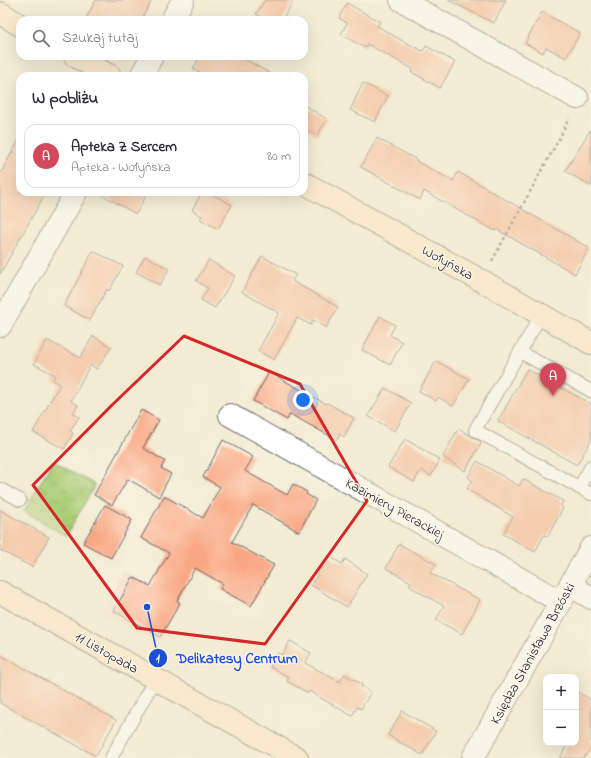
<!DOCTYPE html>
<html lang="pl">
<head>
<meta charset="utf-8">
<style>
	body { margin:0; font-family:"Indie Flower",sans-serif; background:#f7f7f7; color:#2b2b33 }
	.controls { position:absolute; right:12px; bottom:12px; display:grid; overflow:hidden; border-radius:8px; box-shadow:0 4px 16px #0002 }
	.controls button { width:36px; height:36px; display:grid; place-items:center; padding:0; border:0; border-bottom:1px solid #e1e1e2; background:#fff; color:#2b2b33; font:20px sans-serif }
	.you { position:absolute; left:303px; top:400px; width:14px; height:14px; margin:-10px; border:3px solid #fff; border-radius:50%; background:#1a73e8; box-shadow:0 0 0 6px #1a73e833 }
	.badge { display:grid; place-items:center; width:26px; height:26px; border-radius:50%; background:#d1495b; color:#fff; font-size:13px; font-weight:700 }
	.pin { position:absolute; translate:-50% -33px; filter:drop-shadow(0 1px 2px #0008) }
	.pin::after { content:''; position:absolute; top:21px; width:14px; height:12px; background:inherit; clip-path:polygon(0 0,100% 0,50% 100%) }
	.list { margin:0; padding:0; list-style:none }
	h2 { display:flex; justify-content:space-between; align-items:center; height:52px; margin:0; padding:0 16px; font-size:17px }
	h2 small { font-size:13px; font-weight:400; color:#7c7c81 }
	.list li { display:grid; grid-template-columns:26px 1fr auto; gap:12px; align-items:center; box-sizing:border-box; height:64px; margin:0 8px 8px; padding:0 8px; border:1px solid #e1e1e2; border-radius:12px }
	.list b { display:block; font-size:15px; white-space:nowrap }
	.list p { margin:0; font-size:13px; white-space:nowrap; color:#7c7c81 }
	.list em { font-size:13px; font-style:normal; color:#7c7c81 }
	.icon { flex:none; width:22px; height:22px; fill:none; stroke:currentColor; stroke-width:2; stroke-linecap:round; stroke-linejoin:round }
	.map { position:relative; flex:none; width:591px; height:758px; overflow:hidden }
	.search { position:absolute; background:#fff; box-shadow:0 4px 16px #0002; left:16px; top:16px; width:292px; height:44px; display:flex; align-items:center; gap:10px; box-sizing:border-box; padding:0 14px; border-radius:12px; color:#7c7c81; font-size:15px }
	.panel { position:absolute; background:#fff; box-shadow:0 4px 16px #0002; left:16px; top:72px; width:292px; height:124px; border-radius:12px }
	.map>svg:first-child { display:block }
	.built { fill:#f3d4bf }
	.park { fill:url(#park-crowns); stroke:#667858 }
	.building { fill:#f9a783 }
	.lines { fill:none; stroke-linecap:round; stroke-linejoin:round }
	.lane-casing { stroke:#6b6870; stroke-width:14 }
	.street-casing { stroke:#6b6870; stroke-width:24 }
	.secondary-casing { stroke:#6b6870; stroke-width:24 }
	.path { stroke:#6b6870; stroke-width:2.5; stroke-dasharray:3 3; stroke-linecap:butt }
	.lane { stroke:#fff; stroke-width:12 }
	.street { stroke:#fff; stroke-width:22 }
	.secondary { stroke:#fee4c6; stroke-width:22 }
	.marked { fill:none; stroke:#d62828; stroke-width:3; stroke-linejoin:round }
	.labels { text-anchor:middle; stroke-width:3; stroke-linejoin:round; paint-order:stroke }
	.street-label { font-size:14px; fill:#22223b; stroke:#fcf5e5 }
	.leader { fill:none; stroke:#1d4ed8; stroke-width:1.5 }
	.callout-dot { fill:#1d4ed8; stroke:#fcf5e5; stroke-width:1.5 }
	.mark-label { font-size:12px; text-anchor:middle; font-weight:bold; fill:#fff }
	.callout-label { font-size:15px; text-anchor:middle; font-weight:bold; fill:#1d4ed8; stroke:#fcf5e5; stroke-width:3; stroke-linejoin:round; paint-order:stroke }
</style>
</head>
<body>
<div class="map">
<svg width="591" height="758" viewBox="0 0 591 758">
	<defs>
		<pattern id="park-crowns" width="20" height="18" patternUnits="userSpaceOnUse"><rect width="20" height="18" fill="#aacd76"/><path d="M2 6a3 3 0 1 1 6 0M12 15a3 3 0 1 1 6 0" fill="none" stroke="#92b067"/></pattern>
	</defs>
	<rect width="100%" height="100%" fill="#fcf5e5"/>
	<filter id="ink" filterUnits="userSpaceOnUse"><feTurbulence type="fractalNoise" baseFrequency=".025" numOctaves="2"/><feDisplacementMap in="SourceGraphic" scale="8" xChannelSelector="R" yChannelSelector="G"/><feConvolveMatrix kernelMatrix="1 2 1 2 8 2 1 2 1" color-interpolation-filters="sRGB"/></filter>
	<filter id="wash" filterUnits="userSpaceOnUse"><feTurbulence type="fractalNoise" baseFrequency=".012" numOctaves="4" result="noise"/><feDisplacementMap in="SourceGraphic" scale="16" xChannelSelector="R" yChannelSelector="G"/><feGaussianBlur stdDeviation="0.9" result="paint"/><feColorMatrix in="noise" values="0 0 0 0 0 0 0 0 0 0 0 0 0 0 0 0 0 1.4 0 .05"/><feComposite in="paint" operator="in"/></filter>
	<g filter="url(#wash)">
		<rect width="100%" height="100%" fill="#f2ebd2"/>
		<!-- built -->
		<path class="built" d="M123,571l56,32 -22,41 -57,-31z"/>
		<!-- park -->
		<path class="park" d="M53,461l42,24 -29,51 -42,-25z"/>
		<g id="blocks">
			<!-- building -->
			<g class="building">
				<path d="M96,0h56l-11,20h-56z"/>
				<path d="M265,0h29l-12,20h-15l-11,-6z"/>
				<path d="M448,0h58l-12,23z"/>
				<path d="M347,3l33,19 -3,4 24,14 22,11 3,-5 29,16 -15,26 -29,-16 2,-3 -46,-25 -2,4 -24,-14 6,-11 -8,-5z"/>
				<path d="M542,12l38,21 -14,25 -20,-11 -3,6 -18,-10z"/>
				<path d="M200,56h39l36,20h-68l-14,-7z"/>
				<path d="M363,83l25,13 -13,26 -25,-12z"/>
				<path d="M304,105l23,14 -10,17 -13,-8z"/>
				<path d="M591,129v57l-26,-15z"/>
				<path d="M20,138v54h26l-46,82v-100z"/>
				<path d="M377,138l40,22 -1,1 37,20 5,-9 131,76 -14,26 -79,-45 -1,2 -71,-40 -4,9 -59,-33z"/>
				<path d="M97,192h51l-12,22z"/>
				<path d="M202,192h6l24,13 -14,24 -18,-10 2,-3 -10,-6z"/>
				<path d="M93,251l30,15 -14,25 -2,-2 -17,31 -26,-14z"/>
				<path d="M145,256l24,13 -9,16 -24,-13z"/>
				<path d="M262,256l34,19 -4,6 46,26 -12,21 -13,-8 -2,5 -14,-7 -23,42 -16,-9 21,-38 -37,-21z"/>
				<path d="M209,260l26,16 -20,32 -14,-8 7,-12 -12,-7z"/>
				<path d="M380,316l15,9 -5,10 12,7 -12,23 -28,-15z"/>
				<path d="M93,336l18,11 -14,22 -7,-4 -19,36 7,4 -5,8 6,4 -9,14 3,2 -9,16 -31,-17 27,-48 -7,-4 2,-5 -21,-11 13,-24 33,18z"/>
				<path d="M436,361l33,18 -16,27 -15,-9 -2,4 -17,-10z"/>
				<path d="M527,369l64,35v36l-14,25 -79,-44z"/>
				<path d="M269,372l57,32 1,-1 27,15 -10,19 -4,-3 -3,6 -47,-26 -3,6 -34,-19z"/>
				<path d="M385,388l26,15 -16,28 -27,-15z"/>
				<path d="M141,410l18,10 -16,28 22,13 -4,7 10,6 -12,23 -31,-18 -16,26 -18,-10z"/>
				<path d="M458,429l24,13 -17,29 -22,-14z"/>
				<path d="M405,439l35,21 -9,16 -10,-6 -7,12 -26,-15z"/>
				<path d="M223,440l30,17 -8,14 42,24 6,-11 14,8 -1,2 10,6 -17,32 -46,-27 -21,37 42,23 -23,41 -31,-17 3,-5 -28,-16 -18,33 3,2 -20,34 -46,-26 19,-34 17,9 19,-33 -28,-15 23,-42 39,22 17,-31 -17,-10z"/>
				<path d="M477,461l42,25 4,-7 40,22 -2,5 2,2 -15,28 -4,-1 -9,17 -32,-18 10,-17 -46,-28 5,-9 -4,-3z"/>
				<path d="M105,505l27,15 -21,38 -28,-15z"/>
				<path d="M0,510l49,27 -17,30 -32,-17z"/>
				<path d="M399,544l37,20 -6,9 50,27 -18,34 -26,-14 8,-14 -35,-20 2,-4 -25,-14z"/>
				<path d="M329,556l13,8 3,-5 22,15 -20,33 -36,-22z"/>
				<path d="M290,641l21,12 -6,10 35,19 4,-8 18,10 -1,2 10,6 -10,17 -4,-2 -5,9 -43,-25 -1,2 -21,-12 2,-4 -19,-10 8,-14 4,2z"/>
				<path d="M0,655l116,65 -20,36 -96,-53z"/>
				<path d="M576,691l15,9v47l-7,11h-24l8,-15h8z"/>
				<path d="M402,711l34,20 -14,24 -34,-20z"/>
			</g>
		</g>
	</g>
	<g filter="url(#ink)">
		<use href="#blocks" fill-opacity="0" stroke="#6b6870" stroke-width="1"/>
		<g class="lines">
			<!-- lane casing -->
			<g class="lane-casing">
				<g id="lane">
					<path d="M541,315l-66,115 116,64"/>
					<path d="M520,352l71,39"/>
					<path d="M579,488l12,-22"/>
					<path d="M0,489l20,11"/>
					<path d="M111,758l44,-79"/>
				</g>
			</g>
			<!-- street casing -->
			<g class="street-casing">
				<g id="street">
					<path d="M401,0l176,98"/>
					<path d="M172,20l11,-20"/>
					<path d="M141,76l11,-20"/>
					<path d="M0,326l76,-134"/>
					<path d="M230,415l331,187"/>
					<path d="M570,585l21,13"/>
					<path d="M473,758l118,-210"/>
				</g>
			</g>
			<!-- secondary casing -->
			<g class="secondary-casing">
				<g id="secondary">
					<path d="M0,13l20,12"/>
					<path d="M75,56l35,20"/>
					<path d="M304,183l178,98 109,62"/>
					<path d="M0,592l297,166"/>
				</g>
			</g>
			<!-- path -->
			<path class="path" d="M492,261l67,-122 10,-21"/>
			<!-- lane -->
			<use href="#lane" class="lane"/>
			<!-- street -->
			<use href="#street" class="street"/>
			<!-- secondary -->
			<use href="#secondary" class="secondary"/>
		</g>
	</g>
	<!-- marked area -->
	<path d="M0 0H591V758H0ZM184,336l116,48 67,117 -102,143 -128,-16 -104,-143 78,-79z" fill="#f2ebd2" fill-opacity=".55" fill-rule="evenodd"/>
	<path class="marked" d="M184,336l116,48 67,117 -102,143 -128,-16 -104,-143 78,-79z"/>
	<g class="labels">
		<!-- street labels -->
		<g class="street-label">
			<text transform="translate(448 262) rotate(29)" y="5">Wołyńska</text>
			<text transform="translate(395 508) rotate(29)" y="5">Kazimiery Pierackiej</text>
			<text transform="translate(107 652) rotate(29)" y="5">11 Listopada</text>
			<text transform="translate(532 653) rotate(-61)" y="5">Księdza Stanisława Brzóski</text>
		</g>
	</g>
	<!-- callouts -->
	<path class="leader" d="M147 607L158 658"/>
	<g class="callout-dot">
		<circle cx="147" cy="607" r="4"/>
		<circle cx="158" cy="658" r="10"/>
	</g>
	<g class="mark-label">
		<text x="158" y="662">1</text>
	</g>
	<g class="callout-label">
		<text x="237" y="663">Delikatesy Centrum</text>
	</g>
</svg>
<div class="controls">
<button>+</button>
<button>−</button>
</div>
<div class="you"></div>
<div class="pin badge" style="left:553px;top:396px">A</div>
<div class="search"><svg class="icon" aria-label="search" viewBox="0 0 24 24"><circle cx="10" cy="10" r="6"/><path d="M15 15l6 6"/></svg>Szukaj tutaj</div>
<section class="panel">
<h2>W pobliżu<small></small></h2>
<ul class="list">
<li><span class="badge">A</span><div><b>Apteka Z Sercem</b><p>Apteka · Wołyńska</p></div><em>80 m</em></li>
</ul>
</section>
</div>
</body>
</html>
